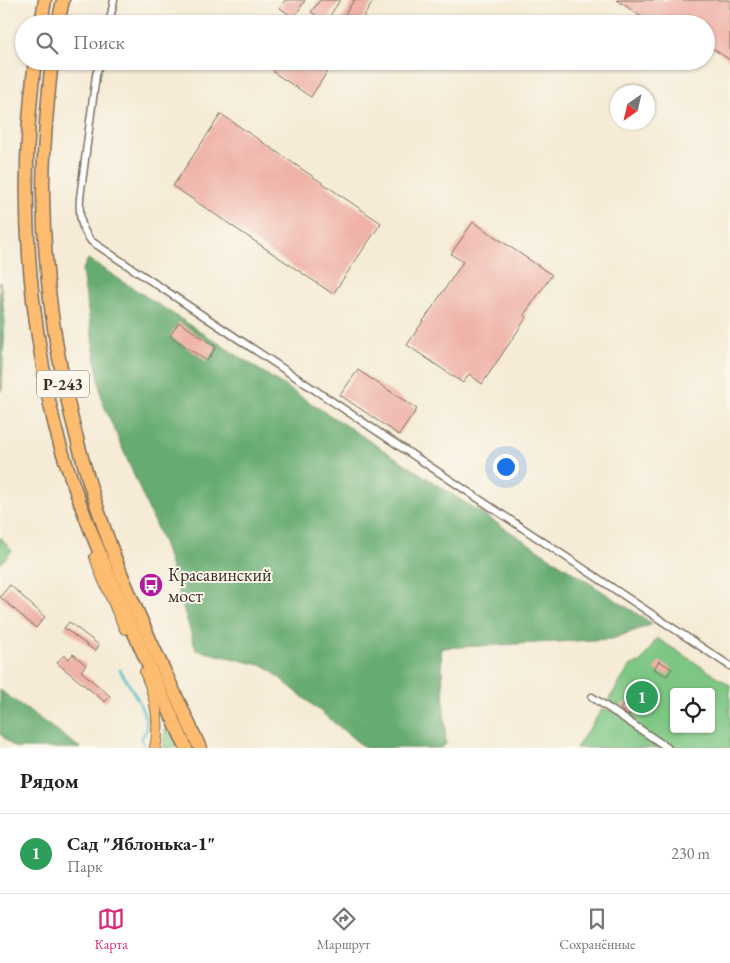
<!DOCTYPE html>
<html lang="ru">
<head>
<meta charset="utf-8">
<style>
	body { margin:0; font-family:"EB Garamond",serif; background:#f2f2f2; color:#222 }
	.controls { position:absolute; right:15px; bottom:15px; display:grid; overflow:hidden; border-radius:5px; box-shadow:0 1px 4px #0004 }
	.controls button { width:45px; height:45px; display:grid; place-items:center; padding:0; border:0; border-bottom:1px solid #e0e0e0; background:#fff; color:#222; font:25px sans-serif }
	.compass { position:absolute; left:610px; top:85px; width:45px; height:45px; border-radius:50%; background:#fff; box-shadow:0 1px 4px #0004; rotate:214deg }
	.you { position:absolute; left:505px; top:466px; width:18px; height:18px; margin:-12px; border:4px solid #fff; border-radius:50%; background:#1a73e8; box-shadow:0 0 0 8px #1a73e833 }
	.badge { display:grid; place-items:center; width:32px; height:32px; border-radius:50%; background:#db2777; color:#fff; font-size:16px; font-weight:700 }
	.pin { position:absolute; translate:-50% -50%; border:2px solid #fff; box-shadow:0 1px 5px #0006 }
	.list { margin:0; padding:0; list-style:none }
	h2 { display:flex; justify-content:space-between; align-items:center; height:65px; margin:0; padding:0 20px; font-size:21px }
	h2 small { font-size:16px; font-weight:400; color:#767676 }
	.list li { display:grid; grid-template-columns:32px 1fr auto; gap:15px; align-items:center; box-sizing:border-box; height:80px; padding:0 20px; border-top:1px solid #e0e0e0 }
	.list b { display:block; font-size:19px; white-space:nowrap }
	.list p { margin:0; font-size:16px; white-space:nowrap; color:#767676 }
	.list em { font-size:16px; font-style:normal; color:#767676 }
	.icon { flex:none; width:28px; height:28px; fill:none; stroke:currentColor; stroke-width:2; stroke-linecap:round; stroke-linejoin:round }
	.map { position:relative; flex:none; width:730px; height:748px; overflow:hidden }
	.search { position:absolute; background:#fff; box-shadow:0 1px 4px #0004; left:15px; right:15px; top:15px; height:55px; display:flex; align-items:center; gap:12px; box-sizing:border-box; padding:0 18px; border-radius:28px; color:#767676; font-size:19px }
	.sheet { height:145px; background:#fff }
	nav { display:flex; justify-content:space-around; align-items:center; box-sizing:border-box; height:70px; border-top:1px solid #e0e0e0; background:#fff; font-size:14px; color:#767676 }
	nav a { display:grid; justify-items:center; gap:2px }
	nav .on { color:#db2777 }
	.map>svg:first-child { display:block }
	.green { fill:#7dc683; stroke:#5c7850; fill-rule:evenodd }
	.forest { fill:#66ab71; stroke:#506a48 }
	.lines { fill:none; stroke-linecap:round; stroke-linejoin:round }
	.stream { stroke:#4ebbc7; stroke-width:2.5 }
	.building { fill:#efb2a8 }
	.street-casing { stroke:#7c6e5e; stroke-width:9 }
	.primary-casing { stroke:#7c6e5e; stroke-width:12 }
	.highway-casing { stroke:#7c6e5e; stroke-width:15 }
	.street { stroke:#fff; stroke-width:6 }
	.primary { stroke:#fdbc70; stroke-width:10 }
	.highway { stroke:#fdbc70; stroke-width:12 }
	.labels { text-anchor:middle; stroke-width:4; stroke-linejoin:round; paint-order:stroke }
	.shield { fill:#fbf7ec; stroke:#75685c; stroke-width:1 }
	.shield-label { font-size:16px; font-weight:bold; fill:#3b2a1e }
	.poi-label { font-size:18px; fill:#3b2a1e; stroke:#fbf7ec; text-anchor:start }
</style>
</head>
<body>
<div class="map">
<svg width="730" height="748" viewBox="0 0 730 748">
	<rect width="100%" height="100%" fill="#fbf7ec"/>
	<filter id="ink" filterUnits="userSpaceOnUse"><feTurbulence type="fractalNoise" baseFrequency=".02" numOctaves="2"/><feDisplacementMap in="SourceGraphic" scale="10" xChannelSelector="R" yChannelSelector="G"/><feConvolveMatrix kernelMatrix="1 2 1 2 8 2 1 2 1" color-interpolation-filters="sRGB"/></filter>
	<filter id="wash" filterUnits="userSpaceOnUse"><feTurbulence type="fractalNoise" baseFrequency=".0096" numOctaves="4" result="noise"/><feDisplacementMap in="SourceGraphic" scale="20" xChannelSelector="R" yChannelSelector="G"/><feGaussianBlur stdDeviation="1.12" result="paint"/><feColorMatrix in="noise" values="0 0 0 0 0 0 0 0 0 0 0 0 0 0 0 0 0 1.4 0 .05"/><feComposite in="paint" operator="in"/></filter>
	<g filter="url(#wash)">
		<rect width="100%" height="100%" fill="#f5ebd6"/>
		<!-- green -->
		<g class="green">
			<path d="M0,537l12,14 -12,13z"/>
			<path d="M657,638l73,47v63h-154l27,-40 6,3 3,-5 -5,-4 24,-37 7,-2 1,2zM674,692h37v37h-37z"/>
			<path d="M170,727l10,21h-17l2,-18z"/>
		</g>
		<!-- forest -->
		<g class="forest">
			<path d="M88,259l565,365 -41,15 -171,9 5,96 -5,4h-76l-100,-82 -69,-16 -32,-105 -62,-144 -20,-130z"/>
			<path d="M0,282l5,38 -3,69 -2,3z"/>
			<path d="M0,690l79,57 2,1h-66l-15,-14z"/>
		</g>
		<g class="lines">
			<!-- stream -->
			<path class="stream" d="M120,670c10,17 26,38 27,59l-6,10 4,7"/>
		</g>
		<g id="blocks">
			<!-- building -->
			<g class="building">
				<path d="M285,0h20l-11,18 -14,-10z"/>
				<path d="M320,0h20l-14,22 -15,-10z"/>
				<path d="M354,0h20l-15,24h-20z"/>
				<path d="M617,0h113v60l-24,-16v-20h-54z"/>
				<path d="M280,61h54l-23,36 -38,-25z"/>
				<path d="M221,114l160,109 -48,71 -160,-108z"/>
				<path d="M473,222l79,53 -28,40 3,2 -45,67 -13,-10 -6,9 -56,-38 56,-83 -12,-8z"/>
				<path d="M179,322l37,25 -9,14 -37,-25z"/>
				<path d="M358,370l59,39 -18,26 -59,-40z"/>
				<path d="M10,585l35,32 -9,11 -36,-31z"/>
				<path d="M69,622l30,23 -4,6 -31,-23z"/>
				<path d="M73,654l13,11 -5,6 29,25 -5,6 -48,-39 7,-8 5,4z"/>
				<path d="M659,661l13,8 -5,7 -13,-7z"/>
				<path d="M625,702l10,7 -6,7 -9,-7z"/>
			</g>
		</g>
	</g>
	<g filter="url(#ink)">
		<use href="#blocks" fill-opacity="0" stroke="#7c6e5e" stroke-width="1"/>
		<g class="lines">
			<!-- street casing -->
			<g class="street-casing">
				<g id="street">
					<path d="M109,24l5,-24"/>
					<path d="M100,61l-4,14 -16,123c-1,17 0,29 11,43l639,425"/>
					<path d="M592,697l76,51"/>
				</g>
			</g>
			<!-- primary casing -->
			<g class="primary-casing">
				<g id="primary">
					<path d="M95,557l6,17 24,55"/>
					<path d="M145,672c11,25 16,49 10,76"/>
				</g>
			</g>
			<!-- highway casing -->
			<g class="highway-casing">
				<g id="highway">
					<path d="M41,24l4,-24"/>
					<path d="M58,24l5,-24"/>
					<path d="M35,61c-13,99 -11,196 6,294 5,32 11,65 21,96 33,102 80,199 124,297"/>
					<path d="M52,61c-5,44 -9,88 -9,132 1,126 28,248 72,365 25,65 57,127 85,190"/>
				</g>
			</g>
			<!-- street -->
			<use href="#street" class="street"/>
			<!-- primary -->
			<use href="#primary" class="primary"/>
			<!-- highway -->
			<use href="#highway" class="highway"/>
		</g>
	</g>
	<!-- icons -->
	<defs>
		<g id="bus-disc" transform="scale(1.25)"><circle r="9.5" fill="#b5179e" stroke="#fbf7ec"/><path d="M-5-6H5V4H4V6H2V4H-2V6H-4V4H-5ZM-3.5-4V0h7V-4ZM-3.5 1.2v1.5H-2V1.2ZM2 1.2v1.5H3.5V1.2Z" fill="#fff"/></g>
	</defs>
	<g fill-rule="evenodd">
		<use href="#bus-disc" x="151" y="585"/>
	</g>
	<g class="labels">
		<!-- shield labels -->
		<rect class="shield" x="37" y="370.5" width="52" height="27" rx="4"/>
		<g class="shield-label">
			<text x="63" y="390">Р-243</text>
		</g>
		<!-- poi labels -->
		<g class="poi-label">
			<text x="168" y="581">Красавинский<tspan x="168" dy="21">мост</tspan></text>
		</g>
	</g>
</svg>
<div class="controls">
<button><svg class="icon" aria-label="locate" viewBox="0 0 24 24"><circle cx="12" cy="12" r="6"/><path d="M12 2v4M12 18v4M2 12h4M18 12h4"/></svg></button>
</div>
<svg class="compass" viewBox="-18 -18 36 36"><path d="M0-13l5 13h-10z" fill="#e53935"/><path d="M0 13l5-13h-10z" fill="#767676"/></svg>
<div class="you"></div>
<div class="pin badge" style="left:642px;top:697px;background:#2e9e5b">1</div>
<div class="search"><svg class="icon" aria-label="search" viewBox="0 0 24 24"><circle cx="10" cy="10" r="6"/><path d="M15 15l6 6"/></svg>Поиск</div>
</div>
<section class="sheet">
<h2>Рядом<small></small></h2>
<ul class="list">
<li><span class="badge" style="background:#2e9e5b">1</span><div><b>Сад &quot;Яблонька-1&quot;</b><p>Парк</p></div><em>230 m</em></li>
</ul>
</section>
<nav>
<a class="on"><svg class="icon" aria-label="map" viewBox="0 0 24 24"><path d="M3 6l6-2 6 2 6-2v14l-6 2-6-2-6 2zM9 4v14M15 6v14"/></svg>Карта</a>
<a><svg class="icon" aria-label="directions" viewBox="0 0 24 24"><path d="M12 3l9 9-9 9-9-9zM9 14v-3h6M13 9l2 2-2 2"/></svg>Маршрут</a>
<a><svg class="icon" aria-label="saved" viewBox="0 0 24 24"><path d="M7 4h10v16l-5-4-5 4z"/></svg>Сохранённые</a>
</nav>
</body>
</html>
